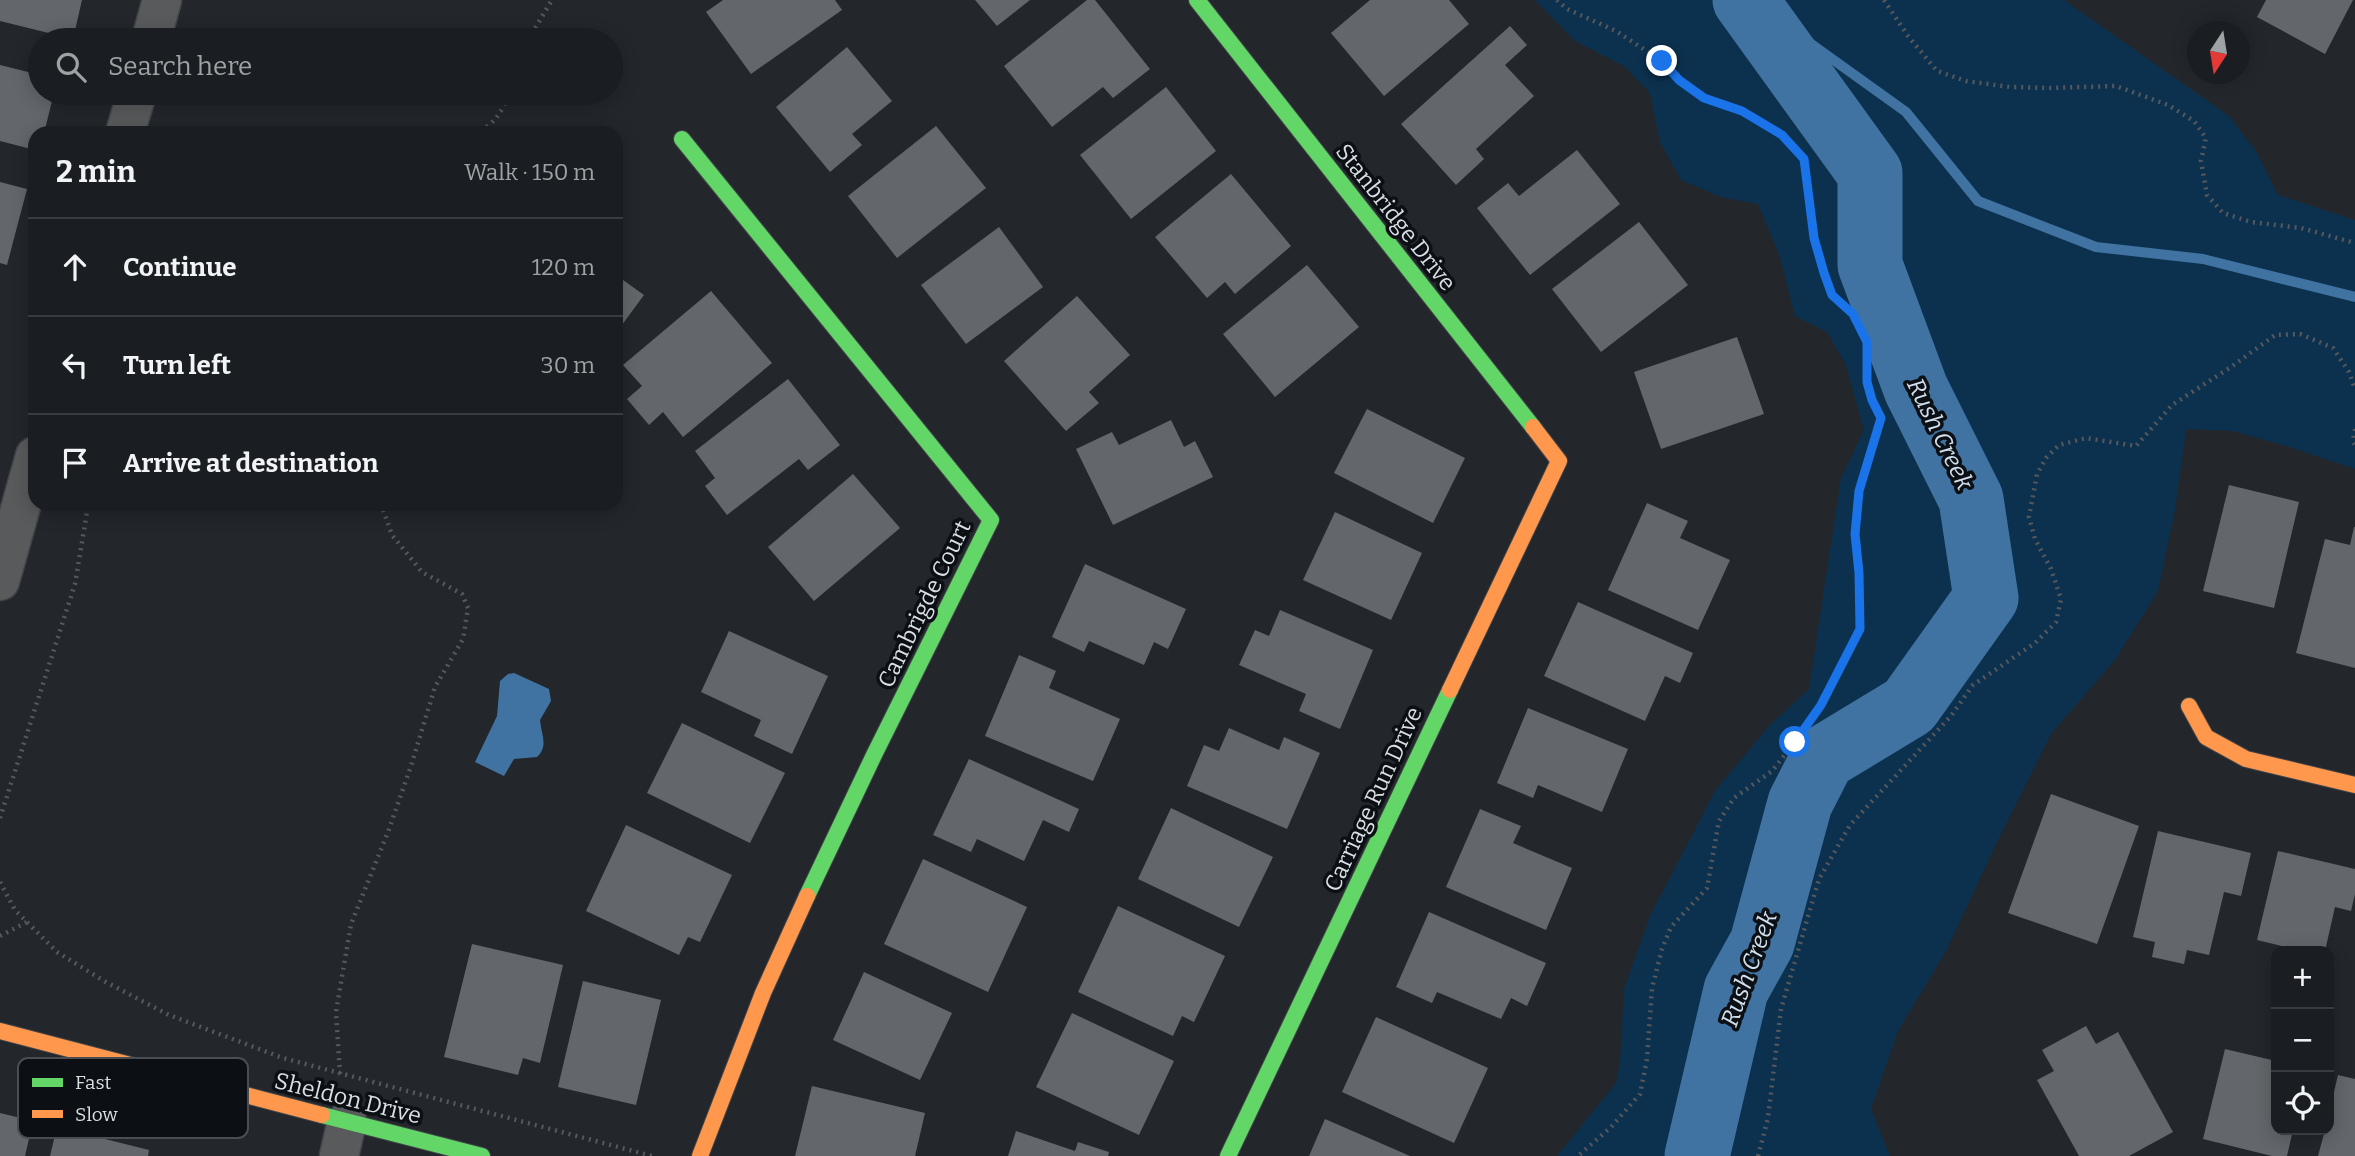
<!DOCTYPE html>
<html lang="en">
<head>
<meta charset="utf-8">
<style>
	body { margin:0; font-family:Bitter,serif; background:#23262a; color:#f1f3f6 }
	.controls { position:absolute; right:21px; bottom:21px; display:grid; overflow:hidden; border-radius:14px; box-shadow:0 4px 18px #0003 }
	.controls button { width:63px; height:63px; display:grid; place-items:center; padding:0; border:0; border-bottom:2px solid #383b3f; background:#1a1d21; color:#f1f3f6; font:35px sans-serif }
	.compass { position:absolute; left:2187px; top:21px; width:63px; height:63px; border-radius:50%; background:#1a1d21; box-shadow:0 4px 18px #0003; rotate:192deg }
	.stop { position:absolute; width:21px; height:21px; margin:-16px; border:5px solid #1a73e8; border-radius:50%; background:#fff }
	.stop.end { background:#1a73e8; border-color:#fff; box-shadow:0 2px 7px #0008 }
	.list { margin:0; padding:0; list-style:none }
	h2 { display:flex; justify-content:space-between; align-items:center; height:91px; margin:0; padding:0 28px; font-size:30px }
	h2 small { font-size:23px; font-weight:400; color:#9fa2a5 }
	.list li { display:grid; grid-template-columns:46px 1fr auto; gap:21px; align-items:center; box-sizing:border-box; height:98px; padding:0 28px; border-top:2px solid #383b3f }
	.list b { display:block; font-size:26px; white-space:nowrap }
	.list em { font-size:23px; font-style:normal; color:#9fa2a5 }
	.icon { flex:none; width:38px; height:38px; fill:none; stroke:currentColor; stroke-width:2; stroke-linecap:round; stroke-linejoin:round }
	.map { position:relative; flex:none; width:2355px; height:1156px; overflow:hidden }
	.search { position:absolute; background:#1a1d21; box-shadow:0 4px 18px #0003; left:28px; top:28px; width:595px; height:77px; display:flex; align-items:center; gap:18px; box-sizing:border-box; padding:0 24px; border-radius:38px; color:#9fa2a5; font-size:26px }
	.panel { position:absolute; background:#1a1d21; box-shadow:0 4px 18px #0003; left:28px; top:126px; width:595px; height:385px; border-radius:21px }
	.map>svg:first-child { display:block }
	.green { fill:#0c314f }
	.water { fill:#4073a1 }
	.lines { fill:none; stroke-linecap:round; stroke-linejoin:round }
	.stream { stroke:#4073a1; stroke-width:10 }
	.river { stroke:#4073a1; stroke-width:65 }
	.building { fill:#63676b }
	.street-casing { stroke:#414449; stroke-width:41 }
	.fast-casing { stroke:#414449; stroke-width:18 }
	.slow-casing { stroke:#414449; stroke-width:18 }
	.path { stroke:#56585b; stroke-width:4.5; stroke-dasharray:2 5; stroke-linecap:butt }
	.street { stroke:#595a5c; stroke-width:38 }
	.fast { stroke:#63d668; stroke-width:16 }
	.slow { stroke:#ff974d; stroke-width:16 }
	.route { stroke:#1a73e8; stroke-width:9 }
	.labels { text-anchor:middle; stroke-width:7; stroke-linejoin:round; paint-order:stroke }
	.street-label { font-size:23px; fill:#d9dfe5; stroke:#0c1014 }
	.water-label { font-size:24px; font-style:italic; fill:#d1e0ef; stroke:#0c1014 }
	.key { fill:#0c1014; stroke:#4a4e53; stroke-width:2 }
	.key-label { font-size:19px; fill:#d9dfe5 }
</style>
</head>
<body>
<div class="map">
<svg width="2355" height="1156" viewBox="0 0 2355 1156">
	<rect width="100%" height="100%" fill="#23272c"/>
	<!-- green -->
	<path class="green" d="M1535,0h529l165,116 27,35 22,44 77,25v249l-69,-23 -53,-15 -47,-2 -11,81 -17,81 -43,69 -64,74 -53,106 -52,111 -48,80 -27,78 19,47h-333l59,-73 4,-21 4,-73 26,-73 65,-125 54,-65 40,-37 32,-211 23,-48 -18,-65 -19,-33 -32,-16 -16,-62 -21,-50 -37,-7 -40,-17 -21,-38 -10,-49 -26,-27 -49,-25z"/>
	<!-- water -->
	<path class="water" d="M514,673l35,16 2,12 -11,19c1,14 9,26 -3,37l-23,2 -10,17 -29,-14 22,-46 3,-35 8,-7z"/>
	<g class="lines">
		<!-- stream -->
		<path class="stream" d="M1750,0l156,112 72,89 118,46 107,12 152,38"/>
		<!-- river -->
		<path class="river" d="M1697,1156l39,-166 26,-47 38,-140 23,-45 86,-52 77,-108 -15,-99 -55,-110 -46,-124v-92l-125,-173"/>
	</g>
	<!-- building -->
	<g class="building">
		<path d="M0,0h82l-9,39 -73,-18z"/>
		<path d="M723,0h112l7,10 -91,64 -45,-62z"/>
		<path d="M975,0h55l-33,26z"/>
		<path d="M1087,0h8l55,69 -37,29 -10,-11 -51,40 -48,-61z"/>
		<path d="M1370,0h79l20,24 -85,72 -53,-63z"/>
		<path d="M2266,0h87l-28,54 -68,-37z"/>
		<path d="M1510,26l17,19 -22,20 29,31 -58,53 8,10 -28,26 -55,-61z"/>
		<path d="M847,47l45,54 -40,33 10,11 -32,27 -54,-65z"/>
		<path d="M0,65l40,10v18h14l-10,40h-9v17l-35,-9z"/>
		<path d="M1166,87l50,64 -85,68 -51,-64z"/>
		<path d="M936,126l50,62 -89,70 -49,-62z"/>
		<path d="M1577,150l43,54 -90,71 -53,-67 31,-25 11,13z"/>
		<path d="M1231,174l60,72 -56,48 -10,-12 -18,16 -52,-61z"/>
		<path d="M0,182l27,7 -20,76 -7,-2z"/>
		<path d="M1639,222l49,63 -87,67 -49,-63z"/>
		<path d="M999,227l44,60 -77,57 -45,-59z"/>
		<path d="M1307,265l52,62 -84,70 -52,-63z"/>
		<path d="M616,275l28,20 -28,38z"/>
		<path d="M711,291l61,72 -89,74 -20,-25 -14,13 -22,-26 15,-13 -19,-21z"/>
		<path d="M1077,296l53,59 -41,37 10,11 -33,28 -62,-70z"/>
		<path d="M1737,337l27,77 -103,35 -27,-77z"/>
		<path d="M788,379l52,66 -32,25 -9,-11 -72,56 -22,-29 10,-8 -20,-27z"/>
		<path d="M1367,409l98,49 -32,65 -99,-50z"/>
		<path d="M1171,420l13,27 11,-6 18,36 -100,48 -37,-76 36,-17 7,13z"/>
		<path d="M853,474l47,54 -86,73 -46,-54z"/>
		<path d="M2229,485l70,17 -25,106 -71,-17z"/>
		<path d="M1647,503l41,18 -8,17 50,22 -32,70 -90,-40z"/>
		<path d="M1335,512l87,41 -31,67 -88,-40z"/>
		<path d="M2354,527h1v141l-59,-15 29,-114 25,6z"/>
		<path d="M1085,564l101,45 -18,40 -14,-7 -10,23 -55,-24 -5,11 -32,-15z"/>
		<path d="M1578,602l115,51 -13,30 -15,-7 -20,45 -101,-45z"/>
		<path d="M1280,610l93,40 -33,79 -41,-18 7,-17 -67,-29 16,-35 14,6z"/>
		<path d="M729,631l99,45 -36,78 -38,-18 7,-16 -60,-28z"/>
		<path d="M1019,655l37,16 -7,17 71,31 -27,62 -108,-45z"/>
		<path d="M1528,708l100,41 -26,63 -64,-27 -5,13 -36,-15z"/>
		<path d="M682,723l103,50 -35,70 -103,-50z"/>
		<path d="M1229,728l50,22 5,-13 36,16 -33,76 -100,-43 17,-41 15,6z"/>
		<path d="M969,759l110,50 -10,23 -26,-12 -19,41 -47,-22 -6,13 -38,-17z"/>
		<path d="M2051,794l88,32 -42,118 -89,-31z"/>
		<path d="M1171,808l102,49 -34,70 -101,-48z"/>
		<path d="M1480,809l41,17 -8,17 59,25 -26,62 -100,-43z"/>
		<path d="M626,825l106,50 -32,67 -12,-5 -9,18 -93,-44z"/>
		<path d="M2158,831l93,22 -10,43 -17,-4 -15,63 -22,-5 -3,14 -32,-7 3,-15 -22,-5z"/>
		<path d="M2278,851l77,18v25l-4,17 -16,-4 -10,44h-22l-46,-11z"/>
		<path d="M923,859l104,48 -39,85 -104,-48z"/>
		<path d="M1118,906l107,50 -31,66 -12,-6 -9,20 -95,-44z"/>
		<path d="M1429,912l117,51 -19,43 -16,-8 -10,21 -64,-27 -5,11 -36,-16z"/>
		<path d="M472,944l91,21 -23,98 -17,-5 -5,17 -74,-18z"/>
		<path d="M864,972l88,41 -32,67 -87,-40z"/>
		<path d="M583,981l78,19 -25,105 -78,-18z"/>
		<path d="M1072,1013l102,48 -35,74 -103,-48z"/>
		<path d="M1376,1017l112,51 -34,75 -112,-51z"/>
		<path d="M2086,1026l10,18 22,-12 55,100 -44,24h-50l-42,-76 17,-9 -12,-21z"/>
		<path d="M2225,1049l51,12v69h17l-6,26h-15l-69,-17z"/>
		<path d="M2338,1075l17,4v77h-37l7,-26h4v-17z"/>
		<path d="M812,1086l113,27 -10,43h-120z"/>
		<path d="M0,1113l33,8 -8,35h-25z"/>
		<path d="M1325,1119l85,37h-101z"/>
		<path d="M57,1127l92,23 -1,6h-98z"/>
		<path d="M1016,1131l59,20 3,-9 31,10 -1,4h-100z"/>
	</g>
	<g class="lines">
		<!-- street casing -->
		<g class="street-casing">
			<g id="street">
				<path d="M151,40l11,-40"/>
				<path d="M125,133l12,-40"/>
				<path d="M0,581l35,-125"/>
				<path d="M339,1156l8,-35"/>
			</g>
		</g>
		<!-- fast casing -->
		<g class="fast-casing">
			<g id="fast">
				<path d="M1197,0l336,427"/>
				<path d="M682,139l309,381 -117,235 -67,141"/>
				<path d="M322,1115l160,41"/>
				<path d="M1228,1156l222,-466"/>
			</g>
		</g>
		<!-- slow casing -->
		<g class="slow-casing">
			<g id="slow">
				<path d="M1450,690l109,-229 -26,-34"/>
				<path d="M2189,706l17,31 40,22 109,26"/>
				<path d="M0,1031l322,84"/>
				<path d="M700,1156l63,-163 44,-97"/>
			</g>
		</g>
		<!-- path -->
		<g class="path">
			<path d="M1557,0l10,9 49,22 46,30 17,19 26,18 37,13 39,24 23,24 10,79 10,35 8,22 21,20 14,27v40l5,18 9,18 -22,73 -4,43 4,39 1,56 -39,76 -26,37 -23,29 -38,27 -15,23 -12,67 -36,39 -9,22 -10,39 -5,71 -7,35 -29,33 -33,29"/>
			<path d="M1884,0l24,36 29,35 29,10 44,6 37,1 69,-2 52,19 26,16 12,17 -5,23 6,34 16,18 28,9 50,6 54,15"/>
			<path d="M528,40l24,-40"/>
			<path d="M474,133c20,-7 28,-21 35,-40"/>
			<path d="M2355,429l-2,12 2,4"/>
			<path d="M0,818l75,-234 12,-72 -1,-8"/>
			<path d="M0,882l15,28 42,42 47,29 65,34 114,43 369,98"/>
			<path d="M0,936l27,-14"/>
			<path d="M340,1074l-4,-62 15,-88 37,-92 23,-66 24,-79 28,-48 5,-31 -6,-14 -40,-22 -30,-37 -11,-31"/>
			<path d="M1758,1156l10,-38 13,-109 38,-130 31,-54 101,-109 22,-31 62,-42 21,-21 5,-23 -10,-30 -16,-30 -6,-22 8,-43 9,-16 13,-13 27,-7 50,8 36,-41 59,-38 44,-32 25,-1 33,14 16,24 6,17"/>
		</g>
		<!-- street -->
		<use href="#street" class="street"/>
		<!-- fast -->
		<use href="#fast" class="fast"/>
		<!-- slow -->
		<use href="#slow" class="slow"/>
	</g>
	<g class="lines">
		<!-- route -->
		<path class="route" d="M1662,61l17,19 25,18 38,13 40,24 22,24 10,79 10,35 8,22 21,19 14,28v40l5,18 9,18 -22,73 -4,43 4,39 1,56 -39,76 -26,37"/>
	</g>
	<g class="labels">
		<!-- street labels -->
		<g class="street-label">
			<text transform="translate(1396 217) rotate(52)" y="8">Stanbridge Drive</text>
			<text transform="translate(924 604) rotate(-64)" y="8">Cambrigde Court</text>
			<text transform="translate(1373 799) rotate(-65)" y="8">Carriage Run Drive</text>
			<text transform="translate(348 1098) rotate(14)" y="8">Sheldon Drive</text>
		</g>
		<!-- water labels -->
		<g class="water-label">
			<text transform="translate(1940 434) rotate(64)" y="8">Rush Creek</text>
			<text transform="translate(1749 969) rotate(-70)" y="8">Rush Creek</text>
		</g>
	</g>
	<!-- legend -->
	<rect x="18" y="1058" width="230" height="80" rx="10" class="key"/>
	<rect x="32" y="1078" width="31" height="9" fill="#63d668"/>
	<rect x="32" y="1110" width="31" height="8" fill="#ff974d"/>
	<g class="key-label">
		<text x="75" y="1089">Fast</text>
		<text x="75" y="1121">Slow</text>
	</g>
</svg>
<div class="controls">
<button>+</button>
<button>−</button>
<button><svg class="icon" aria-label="locate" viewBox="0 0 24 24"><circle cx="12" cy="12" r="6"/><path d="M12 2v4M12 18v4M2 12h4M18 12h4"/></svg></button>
</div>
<svg class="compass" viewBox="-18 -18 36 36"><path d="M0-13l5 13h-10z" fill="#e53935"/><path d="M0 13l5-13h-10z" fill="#9fa2a5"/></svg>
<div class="stop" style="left:1795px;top:742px"></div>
<div class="stop end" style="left:1662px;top:61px"></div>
<div class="search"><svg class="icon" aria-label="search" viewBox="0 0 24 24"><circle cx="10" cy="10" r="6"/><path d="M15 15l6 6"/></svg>Search here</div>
<section class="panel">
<h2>2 min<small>Walk · 150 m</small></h2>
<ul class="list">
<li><svg class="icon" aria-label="ahead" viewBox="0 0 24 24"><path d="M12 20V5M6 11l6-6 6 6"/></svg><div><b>Continue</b></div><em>120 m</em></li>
<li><svg class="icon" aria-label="left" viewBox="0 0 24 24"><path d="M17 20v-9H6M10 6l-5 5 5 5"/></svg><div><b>Turn left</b></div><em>30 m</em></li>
<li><svg class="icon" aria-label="arrive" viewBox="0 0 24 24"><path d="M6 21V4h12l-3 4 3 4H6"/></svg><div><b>Arrive at destination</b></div></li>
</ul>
</section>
</div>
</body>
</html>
